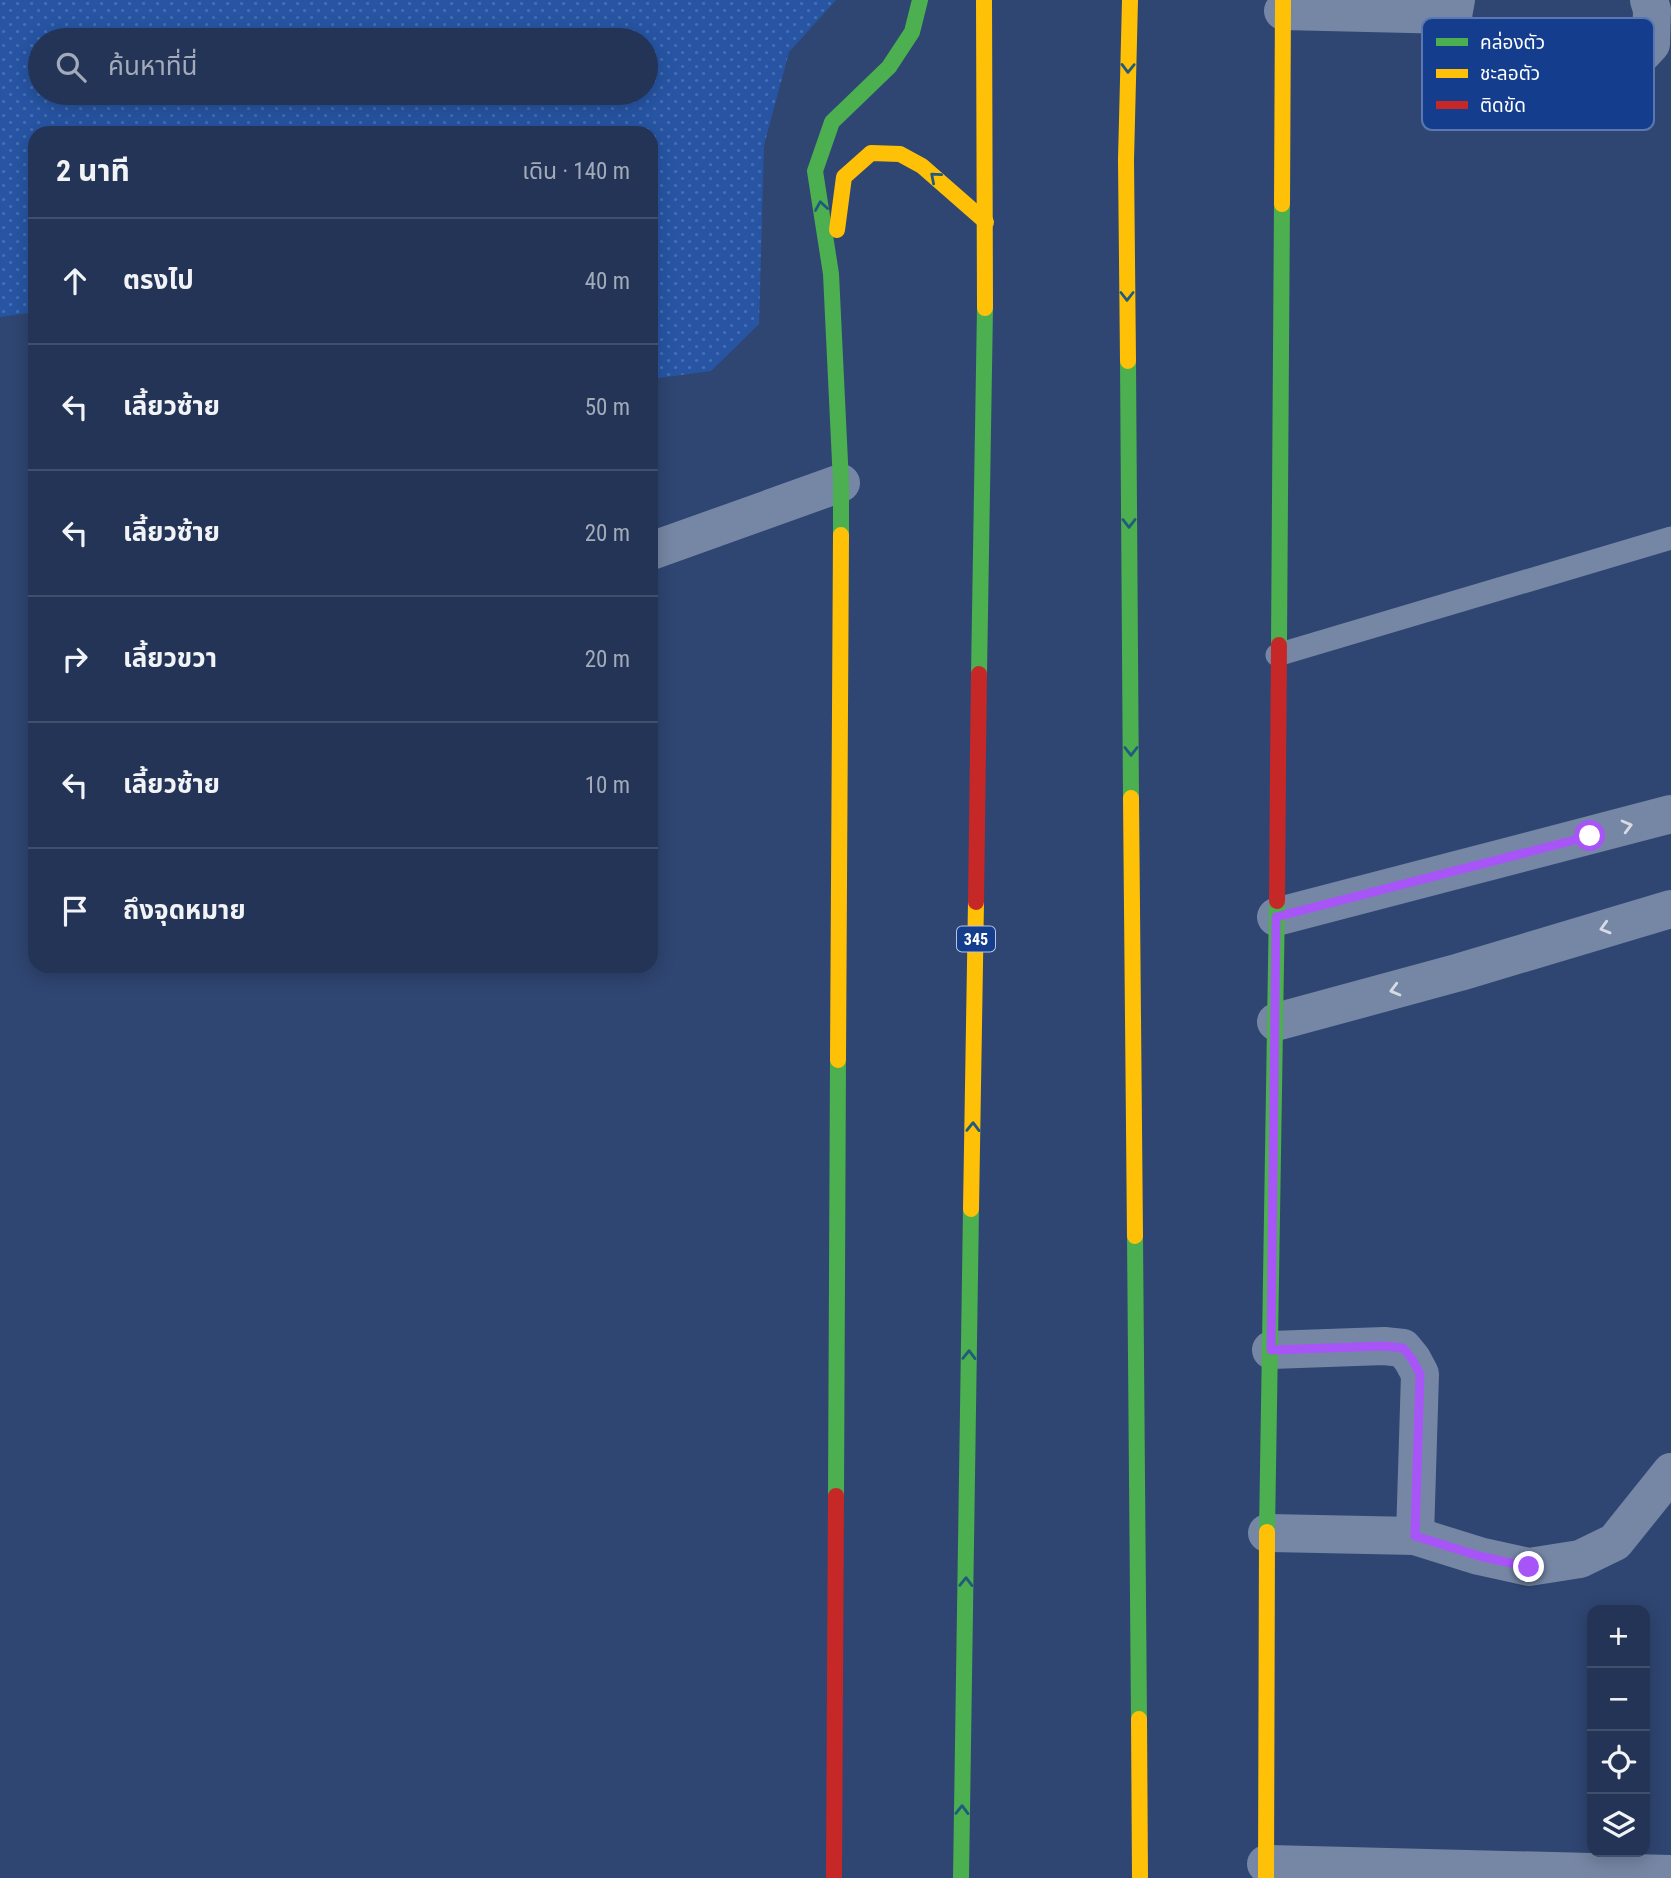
<!DOCTYPE html>
<html lang="th">
<head>
<meta charset="utf-8">
<style>
	body { margin:0; font-family:"Roboto Condensed","Noto Sans Thai",sans-serif; background:#2b3c5c; color:#f1f3f6 }
	.controls { position:absolute; right:21px; bottom:21px; display:grid; overflow:hidden; border-radius:14px; box-shadow:0 4px 18px #0003 }
	.controls button { width:63px; height:63px; display:grid; place-items:center; padding:0; border:0; border-bottom:2px solid #404f6c; background:#233456; color:#f1f3f6; font:35px sans-serif }
	.stop { position:absolute; width:21px; height:21px; margin:-16px; border:5px solid #a855f7; border-radius:50%; background:#fff }
	.stop.end { background:#a855f7; border-color:#fff; box-shadow:0 2px 7px #0008 }
	.list { margin:0; padding:0; list-style:none }
	h2 { display:flex; justify-content:space-between; align-items:center; height:91px; margin:0; padding:0 28px; font-size:30px }
	h2 small { font-size:23px; font-weight:400; color:#a3aab9 }
	.list li { display:grid; grid-template-columns:46px 1fr auto; gap:21px; align-items:center; box-sizing:border-box; height:126px; padding:0 28px; border-top:2px solid #404f6c }
	.list b { display:block; font-size:26px; white-space:nowrap }
	.list em { font-size:23px; font-style:normal; color:#a3aab9 }
	.icon { flex:none; width:38px; height:38px; fill:none; stroke:currentColor; stroke-width:2; stroke-linecap:round; stroke-linejoin:round }
	.map { position:relative; flex:none; width:1671px; height:1878px; overflow:hidden }
	.search { position:absolute; background:#233456; box-shadow:0 4px 18px #0003; left:28px; top:28px; width:630px; height:77px; display:flex; align-items:center; gap:18px; box-sizing:border-box; padding:0 24px; border-radius:38px; color:#a3aab9; font-size:26px }
	.panel { position:absolute; background:#233456; box-shadow:0 4px 18px #0003; left:28px; top:126px; width:630px; height:847px; border-radius:21px }
	.map>svg:first-child { display:block }
	.grass { fill:url(#grass-dots); fill-rule:evenodd }
	.lines { fill:none; stroke-linecap:round; stroke-linejoin:round }
	.lane { stroke:#7687a5; stroke-width:23 }
	.street { stroke:#7687a5; stroke-width:38 }
	.fast { stroke:#4caf50; stroke-width:16 }
	.slow { stroke:#ffc107; stroke-width:16 }
	.jam { stroke:#c62828; stroke-width:16 }
	.oneway { stroke:#225a7e }
	.oneway2 { stroke:#d6dbe4 }
	.route { stroke:#a855f7; stroke-width:9 }
	.labels { text-anchor:middle; stroke-width:6; stroke-linejoin:round; paint-order:stroke }
	.shield { fill:#143e8d; stroke:#b8c5dd; stroke-width:2 }
	.shield-label { font-size:16px; font-weight:bold; fill:#fff }
	.key { fill:#143e8d; stroke:#5a78af; stroke-width:2 }
	.key-label { font-size:19px; fill:#fff }
</style>
</head>
<body>
<div class="map">
<svg width="1671" height="1878" viewBox="0 0 1671 1878">
	<defs>
		<pattern id="grass-dots" width="8" height="8" patternUnits="userSpaceOnUse" patternTransform="scale(1.75)"><rect width="8" height="8" fill="#2755a4"/><path d="M2 2h.1M6 6h.1" fill="none" stroke="#476eb2" stroke-width="1.8" stroke-linecap="round"/></pattern>
	</defs>
	<rect width="100%" height="100%" fill="#2f4672"/>
	<!-- grass -->
	<path class="grass" d="M0,0h836l-47,52 -25,93 -5,179 -48,47 -60,8v-246h-616v179l-35,5zM40,40h606v53h-606z"/>
	<g class="lines">
		<!-- lane -->
		<path class="lane" d="M1277,655l394,-117"/>
		<!-- street -->
		<g class="street">
			<path d="M1456,0c-6,25 -5,57 19,73 29,21 98,22 131,8 19,-8 31,-22 45,-37l1,-34 -3,-10"/>
			<path d="M1283,11l169,4"/>
			<path d="M651,551l190,-68"/>
			<path d="M1276,917l395,-103"/>
			<path d="M1276,1022l184,-50 211,-63"/>
			<path d="M1271,1350l113,-4 19,2 9,11 8,15 -5,162"/>
			<path d="M1267,1533l148,3 64,20 50,11 51,-8 35,-17 56,-70"/>
			<path d="M1266,1864l405,10"/>
		</g>
		<!-- fast -->
		<g class="fast">
			<path d="M1128,361l3,437"/>
			<path d="M841,535v-52l-10,-209 -16,-103 17,-49 57,-55 23,-35 8,-32"/>
			<path d="M1279,645l3,-441"/>
			<path d="M979,674l6,-366"/>
			<path d="M1135,1236l4,483"/>
			<path d="M836,1496l2,-436"/>
			<path d="M1267,1532l10,-631"/>
			<path d="M961,1878l10,-669"/>
		</g>
		<!-- slow -->
		<g class="slow">
			<path d="M984,0l1,308"/>
			<path d="M1282,204l1,-204"/>
			<path d="M837,230l7,-53 27,-24 29,1 22,12 64,56"/>
			<path d="M1128,361l-2,-201 4,-160"/>
			<path d="M1131,798l4,438"/>
			<path d="M838,1060l3,-525"/>
			<path d="M971,1209l5,-307"/>
			<path d="M1139,1719l1,159"/>
			<path d="M1266,1878l1,-346"/>
		</g>
		<!-- jam -->
		<g class="jam">
			<path d="M1277,901l2,-256"/>
			<path d="M976,902l3,-228"/>
			<path d="M834,1878l2,-382"/>
		</g>
	</g>
	<!-- one-way arrows -->
	<defs><path id="oneway-chevron" d="M-2-3.5L2.5 0L-2 3.5" fill="none" stroke-width="1.6" stroke-linecap="round" stroke-linejoin="round" transform="scale(1.75)"/></defs>
	<g class="oneway">
		<use href="#oneway-chevron" transform="translate(1128 68) rotate(91)"/>
		<use href="#oneway-chevron" transform="translate(935 177) rotate(-139)"/>
		<use href="#oneway-chevron" transform="translate(821 206) rotate(-99)"/>
		<use href="#oneway-chevron" transform="translate(1127 296) rotate(90)"/>
		<use href="#oneway-chevron" transform="translate(1129 523) rotate(90)"/>
		<use href="#oneway-chevron" transform="translate(1131 751) rotate(90)"/>
		<use href="#oneway-chevron" transform="translate(973 1127) rotate(-89)"/>
		<use href="#oneway-chevron" transform="translate(969 1355) rotate(-89)"/>
		<use href="#oneway-chevron" transform="translate(966 1582) rotate(-89)"/>
		<use href="#oneway-chevron" transform="translate(962 1810) rotate(-89)"/>
	</g>
	<g class="oneway2">
		<use href="#oneway-chevron" transform="translate(1627 826) rotate(-15)"/>
		<use href="#oneway-chevron" transform="translate(1605 928) rotate(164)"/>
		<use href="#oneway-chevron" transform="translate(1395 990) rotate(165)"/>
	</g>
	<g class="lines">
		<!-- route -->
		<path class="route" d="M1529,1567l-50,-11 -64,-20 5,-162 -8,-15 -9,-11 -19,-2 -113,4 5,-433 314,-81"/>
	</g>
	<g class="labels">
		<!-- shield labels -->
		<rect class="shield" x="957" y="926.5" width="38" height="25" rx="5"/>
		<g class="shield-label">
			<text x="976" y="945">345</text>
		</g>
	</g>
	<!-- legend -->
	<rect x="1422" y="18" width="232" height="112" rx="10" class="key"/>
	<rect x="1436" y="38" width="32" height="8" fill="#4caf50"/>
	<rect x="1436" y="69" width="32" height="9" fill="#ffc107"/>
	<rect x="1436" y="101" width="32" height="8" fill="#c62828"/>
	<g class="key-label">
		<text x="1480" y="49">คล่องตัว</text>
		<text x="1480" y="80">ชะลอตัว</text>
		<text x="1480" y="112">ติดขัด</text>
	</g>
</svg>
<div class="controls">
<button>+</button>
<button>−</button>
<button><svg class="icon" aria-label="locate" viewBox="0 0 24 24"><circle cx="12" cy="12" r="6"/><path d="M12 2v4M12 18v4M2 12h4M18 12h4"/></svg></button>
<button><svg class="icon" aria-label="layers" viewBox="0 0 24 24"><path d="M12 4l9 5-9 5-9-5zM3 14l9 5 9-5"/></svg></button>
</div>
<div class="stop" style="left:1590px;top:836px"></div>
<div class="stop end" style="left:1529px;top:1567px"></div>
<div class="search"><svg class="icon" aria-label="search" viewBox="0 0 24 24"><circle cx="10" cy="10" r="6"/><path d="M15 15l6 6"/></svg>ค้นหาที่นี่</div>
<section class="panel">
<h2>2 นาที<small>เดิน · 140 m</small></h2>
<ul class="list">
<li><svg class="icon" aria-label="ahead" viewBox="0 0 24 24"><path d="M12 20V5M6 11l6-6 6 6"/></svg><div><b>ตรงไป</b></div><em>40 m</em></li>
<li><svg class="icon" aria-label="left" viewBox="0 0 24 24"><path d="M17 20v-9H6M10 6l-5 5 5 5"/></svg><div><b>เลี้ยวซ้าย</b></div><em>50 m</em></li>
<li><svg class="icon" aria-label="left" viewBox="0 0 24 24"><path d="M17 20v-9H6M10 6l-5 5 5 5"/></svg><div><b>เลี้ยวซ้าย</b></div><em>20 m</em></li>
<li><svg class="icon" aria-label="right" viewBox="0 0 24 24"><path d="M7 20v-9h11M14 6l5 5-5 5"/></svg><div><b>เลี้ยวขวา</b></div><em>20 m</em></li>
<li><svg class="icon" aria-label="left" viewBox="0 0 24 24"><path d="M17 20v-9H6M10 6l-5 5 5 5"/></svg><div><b>เลี้ยวซ้าย</b></div><em>10 m</em></li>
<li><svg class="icon" aria-label="arrive" viewBox="0 0 24 24"><path d="M6 21V4h12l-3 4 3 4H6"/></svg><div><b>ถึงจุดหมาย</b></div></li>
</ul>
</section>
</div>
</body>
</html>
